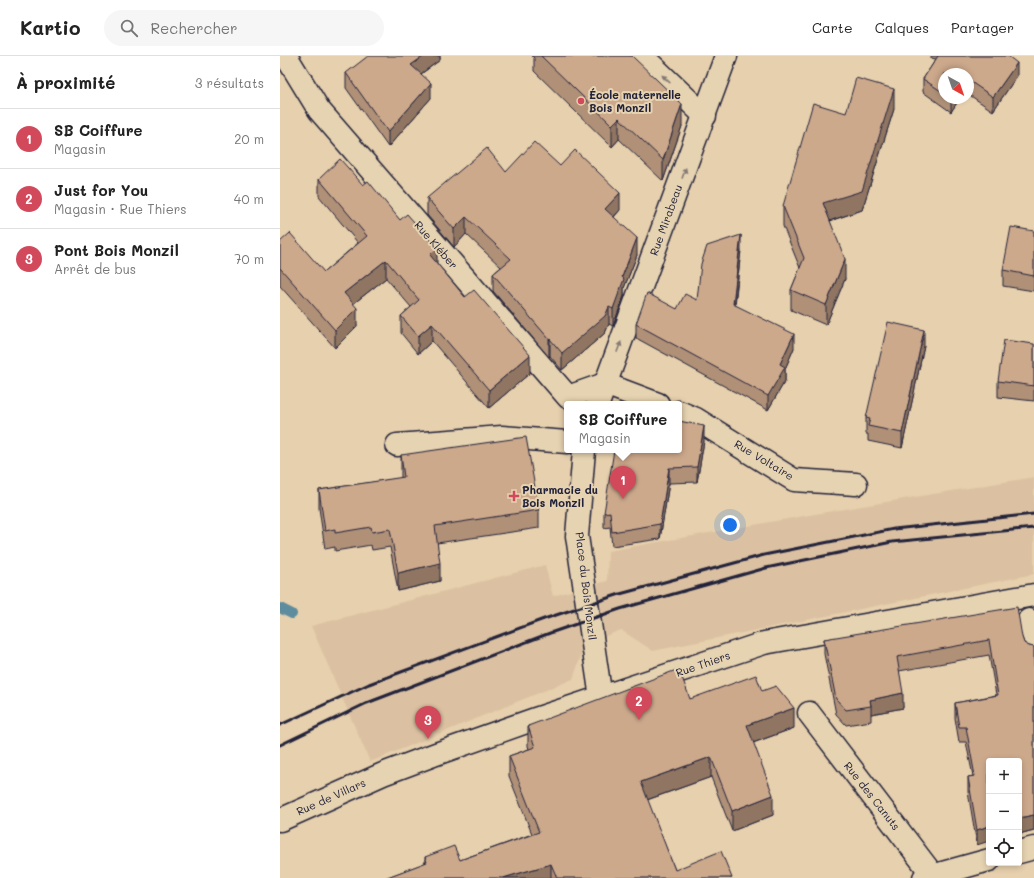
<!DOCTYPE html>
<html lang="fr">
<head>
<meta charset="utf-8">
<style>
	body { margin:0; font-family:Mali,sans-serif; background:#f6f6f6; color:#222 }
	.controls { position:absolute; right:12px; bottom:12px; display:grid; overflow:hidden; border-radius:4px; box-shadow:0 2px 6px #0003 }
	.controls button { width:36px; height:36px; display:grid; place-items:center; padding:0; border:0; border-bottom:1px solid #e0e0e0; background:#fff; color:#222; font:20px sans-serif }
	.compass { position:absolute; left:658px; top:12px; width:36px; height:36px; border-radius:50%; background:#fff; box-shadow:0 2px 6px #0003; rotate:140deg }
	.you { position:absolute; left:450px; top:469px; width:14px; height:14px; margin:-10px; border:3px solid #fff; border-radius:50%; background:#1a73e8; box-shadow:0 0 0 6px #1a73e833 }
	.badge { display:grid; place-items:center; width:26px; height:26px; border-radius:50%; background:#d1495b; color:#fff; font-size:13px; font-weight:700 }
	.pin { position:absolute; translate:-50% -33px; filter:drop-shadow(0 1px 2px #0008) }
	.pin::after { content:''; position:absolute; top:21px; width:14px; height:12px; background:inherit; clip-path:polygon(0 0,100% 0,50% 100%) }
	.popup { position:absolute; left:284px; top:345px; width:118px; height:52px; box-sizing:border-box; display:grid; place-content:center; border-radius:4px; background:#fff; filter:drop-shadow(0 1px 3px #0005); font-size:13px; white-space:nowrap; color:#767676 }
	.popup b { font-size:15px; color:#222 }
	.popup::after { content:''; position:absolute; left:50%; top:100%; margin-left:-8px; border:8px solid transparent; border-top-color:#fff }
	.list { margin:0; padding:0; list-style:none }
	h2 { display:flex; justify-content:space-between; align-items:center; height:52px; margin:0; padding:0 16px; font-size:17px }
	h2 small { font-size:13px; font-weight:400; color:#767676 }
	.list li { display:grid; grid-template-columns:26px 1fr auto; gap:12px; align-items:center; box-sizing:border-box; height:60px; padding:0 16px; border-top:1px solid #e0e0e0 }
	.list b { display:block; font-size:15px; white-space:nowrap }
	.list p { margin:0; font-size:13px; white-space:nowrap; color:#767676 }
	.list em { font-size:13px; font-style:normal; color:#767676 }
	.icon { flex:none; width:22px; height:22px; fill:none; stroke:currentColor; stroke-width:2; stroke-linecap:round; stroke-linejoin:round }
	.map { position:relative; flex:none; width:754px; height:822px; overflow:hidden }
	header { display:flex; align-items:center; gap:24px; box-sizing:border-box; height:56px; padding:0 20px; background:#fff; border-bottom:1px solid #e0e0e0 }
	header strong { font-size:19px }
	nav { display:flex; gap:22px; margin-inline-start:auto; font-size:14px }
	.search { width:280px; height:36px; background:#f6f6f6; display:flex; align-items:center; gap:10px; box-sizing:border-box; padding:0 14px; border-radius:22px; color:#767676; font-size:15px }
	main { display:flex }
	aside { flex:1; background:#fff }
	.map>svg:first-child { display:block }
	.built { fill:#dbc1a1 }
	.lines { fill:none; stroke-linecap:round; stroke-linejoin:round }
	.stream { stroke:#5c8c9d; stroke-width:10 }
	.minor-casing { stroke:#22223b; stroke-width:25 }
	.minor { stroke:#e6d3b1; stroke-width:22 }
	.rail { stroke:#22223b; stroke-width:3 }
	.wall { fill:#b09178; stroke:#22223b }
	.shaded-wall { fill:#907662; stroke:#22223b }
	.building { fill:#cda98c; stroke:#22223b }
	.oneway { fill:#847a76 }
	.poi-dot { fill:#d1495b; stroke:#e6d3b1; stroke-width:1.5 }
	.labels { text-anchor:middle; stroke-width:4; stroke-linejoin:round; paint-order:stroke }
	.poi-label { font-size:11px; font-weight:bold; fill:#22223b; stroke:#e6d3b1; text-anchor:start }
	.street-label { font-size:11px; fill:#22223b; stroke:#e6d3b1 }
</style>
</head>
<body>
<header>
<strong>Kartio</strong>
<div class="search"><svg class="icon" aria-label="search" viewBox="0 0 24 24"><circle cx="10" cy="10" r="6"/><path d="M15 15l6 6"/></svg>Rechercher</div>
<nav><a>Carte</a><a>Calques</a><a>Partager</a></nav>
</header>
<main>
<aside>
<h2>À proximité<small>3 résultats</small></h2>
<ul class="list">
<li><span class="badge">1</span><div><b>SB Coiffure</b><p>Magasin</p></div><em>20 m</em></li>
<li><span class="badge">2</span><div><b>Just for You</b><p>Magasin · Rue Thiers</p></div><em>40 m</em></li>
<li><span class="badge">3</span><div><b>Pont Bois Monzil</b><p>Arrêt de bus</p></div><em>70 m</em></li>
</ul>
</aside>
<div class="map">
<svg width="754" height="822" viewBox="0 0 754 822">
	<rect width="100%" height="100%" fill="#e7d0ad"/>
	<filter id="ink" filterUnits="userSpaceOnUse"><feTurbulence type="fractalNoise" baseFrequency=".025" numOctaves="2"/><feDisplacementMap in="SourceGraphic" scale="8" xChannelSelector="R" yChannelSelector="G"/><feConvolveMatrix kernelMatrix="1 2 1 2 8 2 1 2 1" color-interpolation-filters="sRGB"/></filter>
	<g filter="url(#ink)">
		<!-- built -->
		<path class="built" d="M754,421v97l-381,77 -32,-21 -36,14 -12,35 -203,83 -59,-136 234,-61 8,31 54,-15 1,-30 207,-37z"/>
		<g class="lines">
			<!-- stream -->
			<path class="stream" d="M0,552l12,6"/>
			<!-- minor casing -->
			<g class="minor-casing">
				<g id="minor">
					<path d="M6,0l33,54 249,287 37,-13"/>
					<path d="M362,0l63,60"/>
					<path d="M325,328l53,20"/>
					<path d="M318,348l128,-348"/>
					<path d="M399,356l17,7 98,61 62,4"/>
					<path d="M117,389l105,-8 65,5"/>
					<path d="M304,394l-7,86 24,162"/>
					<path d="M749,564l5,30"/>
					<path d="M529,657l126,165"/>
					<path d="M0,764l103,-46 53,-20 99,-35 229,-76 270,-48"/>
					<path d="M739,796l15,-4"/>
					<path d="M644,822l65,-18"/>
				</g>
			</g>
			<!-- minor -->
			<use href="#minor" class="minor"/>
			<!-- rail -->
			<g class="rail">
				<path d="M0,669l89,-41 175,-65 76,-25 144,-39 130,-26 140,-15"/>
				<path d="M0,689l87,-42 183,-70 70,-24 146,-41 126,-26 142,-14"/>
			</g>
		</g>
		<!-- wall -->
		<g class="wall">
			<path d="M160,0v4l-19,14 10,24 -43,49 -42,-59v-15z"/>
			<path d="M252,0h100l50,70 -19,55 -44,-42 -7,8 -78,-76v-13z"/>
			<path d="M651,0h77l9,20 -24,35 -25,-17v-20h-24v24h16l-9,14 -28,-20v-13l13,-20 -5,-1z"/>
			<path d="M614,53l-32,101 -32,11 15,58 -19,46 -35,-15v-20l9,-22 -17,-42v-20l63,-93z"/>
			<path d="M280,110l60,44 -6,7 23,38 -13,33v8l-11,30 -4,-2 -4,9 -43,37 -12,-14 -1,1 -56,-66v-17l8,-7 -35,-33 -12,13 -27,-32v-17l79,-26z"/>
			<path d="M39,123l44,6 74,79 93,109 -41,35 -57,-67 -14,13 -17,-21v-17l10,-9 -25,-29 -33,26 4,22 -22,22 -55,-62v-44l44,30 34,-29 -39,-47z"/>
			<path d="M754,175v60l-31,-5v-16z"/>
			<path d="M461,194l-6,55 59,43 -9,21v12l-17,29 -132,-72v-14l41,-15 20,-9z"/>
			<path d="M754,288v57l-36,-4v-16z"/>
			<path d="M644,290l-22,102 -34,-7v-7h-2v-16z"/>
			<path d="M424,385l-7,41 -28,1 -9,56 -48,7 -2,-19 -6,1v-15z"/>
			<path d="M121,399l138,55v18l-102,15 3,38 -42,10 -8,-44 -18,3 -1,-5 -36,6v-4l-10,2 -6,-41v-18l82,-12z"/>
			<path d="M742,581l2,6 5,3 5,1v183l-15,4v-73l-42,84 -9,-53v-15l5,-1 -7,-34h-7l-4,-24v-15l41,-8 -7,-40 -90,16 4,37 -32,6v7l-25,4 -10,-11 -12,-60v-15z"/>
			<path d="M482,635l32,37 -41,15 20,72 -41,16 -21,-54 -64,23 28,70 57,8h-347l40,-15v-6l35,3 72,-26 -23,-58v-20l20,-7 -1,-3v-20l162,-27z"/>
		</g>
		<!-- shaded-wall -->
		<g class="shaded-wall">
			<path d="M144,0h16v4l-29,21v-16z"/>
			<path d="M737,7v13l-24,35v-14z"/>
			<path d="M151,27v15l-43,49v-15z"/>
			<path d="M614,33v20l-32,101 -39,13v-20z"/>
			<path d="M671,42h9l-9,14z"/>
			<path d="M402,48v22l-19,55v-21z"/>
			<path d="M339,62v21l-7,8v-22z"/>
			<path d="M340,137v17l-15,16v-17z"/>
			<path d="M186,161v17l-12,13v-18z"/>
			<path d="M461,179v15l-8,68v-14z"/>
			<path d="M357,182v17l-13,33v8l-11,30v-17l9,-32z"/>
			<path d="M157,192v17l-7,-10z"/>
			<path d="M565,203v20l-19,46v-20z"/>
			<path d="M106,204v18l-42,33v-18z"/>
			<path d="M329,251v17l-4,9 -43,37v-17z"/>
			<path d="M77,252v18l-22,22v-18z"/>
			<path d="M152,268v17l-14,13v-18z"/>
			<path d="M644,274v16l-22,102v-15z"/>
			<path d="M514,278v14l-9,21v12l-17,29v-14l12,-32z"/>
			<path d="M269,283h1v17l-1,1z"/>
			<path d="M250,299v18l-41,35v-18z"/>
			<path d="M424,370v15l-7,41v-15z"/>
			<path d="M389,412v15l-9,56v-15z"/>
			<path d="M160,507v18l-42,10v-18z"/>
			<path d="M623,637v15l-32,6v-8l-1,-6z"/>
			<path d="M514,652v20l-47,17v-20z"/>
			<path d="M431,701v20l-70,25v-20z"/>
			<path d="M493,739v20l-41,16v-20z"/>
			<path d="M754,759v15l-15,4v-16z"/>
			<path d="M709,770v15l-12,4v-15z"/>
			<path d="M271,808v14h-48z"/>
		</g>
		<!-- building -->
		<g class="building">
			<path d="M88,0h56l-13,9 20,18 -43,49 -42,-59z"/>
			<path d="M261,0h91l50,48 -19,56 -44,-42 -7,7z"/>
			<path d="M658,0h70l9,7 -24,34 -25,-17v-6h-24v19l-21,-14z"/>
			<path d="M576,22l38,11 -32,102 -39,12 22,56 -19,46 -35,-15 13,-32 -21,-52 30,-103 33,10z"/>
			<path d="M254,86l26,24 15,-16 45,43 -15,16 32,29 -15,39 2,2 -11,30 -4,-2 -4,9 -43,37 -12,-14h-1l-56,-65 18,-15 -45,-42 -12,12 -27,-31 60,-50 19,24z"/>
			<path d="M60,103l23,26 5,-4 32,39 7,-6 30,34 -7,7 35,42 9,-7 56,65 -41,35 -57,-66 -14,12 -17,-20 18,-16 -33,-40 -42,33 13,15 -22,22 -55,-62v-26l10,-9 34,39 43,-36 -48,-57z"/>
			<path d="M731,171l23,4v45l-31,-6z"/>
			<path d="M461,179l-8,69 61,30 -14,30 5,3 -17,29 -132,-72 11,-31 30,16 8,-15 12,6 4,-36 6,-18z"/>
			<path d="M608,266l36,8 -22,103 -34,-7 2,-7 -4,-1z"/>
			<path d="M724,284l30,4v42l-36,-5z"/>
			<path d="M399,365l25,5 -7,41 -28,1 -9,56 -48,8 -2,-20 -6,1 10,-63h65z"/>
			<path d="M246,381l13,73 -104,16 5,37 -42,10 -8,-44 -18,3 -1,-5 -36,6v-4l-10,2 -6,-41 85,-13 -3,-22z"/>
			<path d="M737,551l5,30 2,6 5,3 5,1v168l-15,3v-57h-30v65l-12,4 -9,-53 7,-1 -9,-49h-7l-4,-24 43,-8 -9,-55 -92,17 6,36 -33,7 1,6 -25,4 -10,-11 -12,-60z"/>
			<path d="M399,613l11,30 66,-24 6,16 14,-5 18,22 -47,17 26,70 -41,16 -21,-54 -70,25 34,88 46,-19 11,27h-175l-6,-14 -48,14h-118l42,-16 -2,-5 29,-11 6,14 79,-28 -30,-76 26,-9 -7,-21z"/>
		</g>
		<!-- one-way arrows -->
		<defs><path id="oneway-solid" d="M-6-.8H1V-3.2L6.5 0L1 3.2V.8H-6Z"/></defs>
		<g class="oneway">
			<use href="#oneway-solid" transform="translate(386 23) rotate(-136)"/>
			<use href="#oneway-solid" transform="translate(404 117) rotate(-70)"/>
			<use href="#oneway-solid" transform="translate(339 291) rotate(-69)"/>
		</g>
	</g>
	<!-- markers -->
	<g class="poi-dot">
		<circle cx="301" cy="45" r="4"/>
		<path d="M232 434h4v4h4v4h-4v4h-4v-4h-4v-4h4z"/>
	</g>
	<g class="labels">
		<!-- poi labels -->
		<g class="poi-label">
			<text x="309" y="43">École maternelle<tspan x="309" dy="13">Bois Monzil</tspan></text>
			<text x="242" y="438">Pharmacie du<tspan x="242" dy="13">Bois Monzil</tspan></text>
		</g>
		<!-- street labels -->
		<g class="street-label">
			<text transform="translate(386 164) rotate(-70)" y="4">Rue Mirabeau</text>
			<text transform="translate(156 189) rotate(49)" y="4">Rue Kléber</text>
			<text transform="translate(484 404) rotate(31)" y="4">Rue Voltaire</text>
			<text transform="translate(306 530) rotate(83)" y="4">Place du Bois Monzil</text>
			<text transform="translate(423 608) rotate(-19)" y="4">Rue Thiers</text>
			<text transform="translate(592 740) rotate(52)" y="4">Rue des Canuts</text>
			<text transform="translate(51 741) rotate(-24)" y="4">Rue de Villars</text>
		</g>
	</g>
</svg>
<div class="controls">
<button>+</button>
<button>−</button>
<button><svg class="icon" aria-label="locate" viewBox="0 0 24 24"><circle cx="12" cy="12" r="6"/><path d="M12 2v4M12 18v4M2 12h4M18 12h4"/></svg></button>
</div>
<svg class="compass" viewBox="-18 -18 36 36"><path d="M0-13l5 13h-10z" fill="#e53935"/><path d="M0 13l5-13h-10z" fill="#767676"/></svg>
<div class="you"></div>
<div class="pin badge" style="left:343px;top:443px">1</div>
<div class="popup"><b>SB Coiffure</b>Magasin</div>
<div class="pin badge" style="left:359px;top:664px">2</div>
<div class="pin badge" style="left:148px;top:683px">3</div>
</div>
</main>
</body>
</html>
